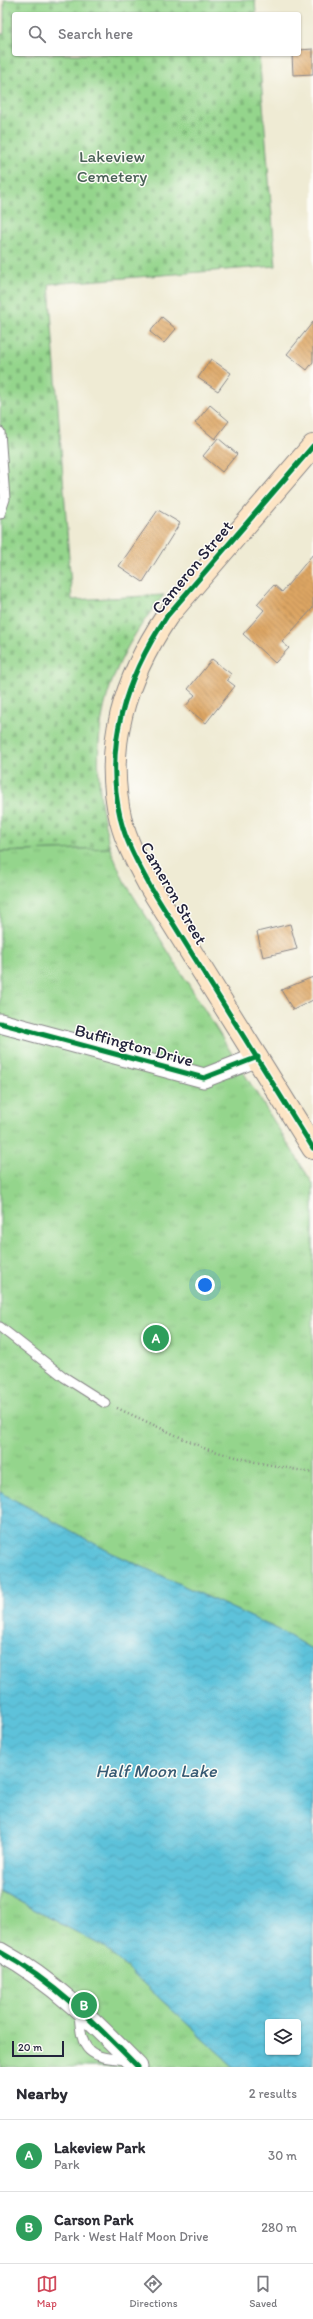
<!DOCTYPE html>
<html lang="en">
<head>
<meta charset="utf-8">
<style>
	body { margin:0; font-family:Itim,sans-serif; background:#f7f7f7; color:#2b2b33 }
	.controls { position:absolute; right:12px; bottom:12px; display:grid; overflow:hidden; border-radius:4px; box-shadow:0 1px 3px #0004 }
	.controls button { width:36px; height:36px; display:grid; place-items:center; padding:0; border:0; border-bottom:1px solid #e1e1e2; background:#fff; color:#2b2b33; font:20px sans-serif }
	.scale { position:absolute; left:12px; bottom:10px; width:52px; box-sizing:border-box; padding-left:4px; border:2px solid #22223b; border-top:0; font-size:11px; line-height:14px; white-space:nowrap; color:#22223b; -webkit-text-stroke:3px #fdfcf7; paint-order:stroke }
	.you { position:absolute; left:205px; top:1285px; width:14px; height:14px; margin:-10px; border:3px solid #fff; border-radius:50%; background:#1a73e8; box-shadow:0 0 0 6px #1a73e833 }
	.badge { display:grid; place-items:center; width:26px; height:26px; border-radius:50%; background:#d1495b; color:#fff; font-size:13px; font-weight:700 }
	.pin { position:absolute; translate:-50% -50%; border:2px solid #fff; box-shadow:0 1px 4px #0006 }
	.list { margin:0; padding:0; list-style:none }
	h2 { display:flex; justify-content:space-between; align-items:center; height:52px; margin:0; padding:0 16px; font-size:17px }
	h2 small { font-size:13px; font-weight:400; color:#7c7c81 }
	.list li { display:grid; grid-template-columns:26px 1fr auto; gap:12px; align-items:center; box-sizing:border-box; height:72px; padding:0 16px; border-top:1px solid #e1e1e2 }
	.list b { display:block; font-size:15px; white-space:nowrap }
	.list p { margin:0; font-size:13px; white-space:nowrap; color:#7c7c81 }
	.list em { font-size:13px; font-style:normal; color:#7c7c81 }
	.icon { flex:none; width:22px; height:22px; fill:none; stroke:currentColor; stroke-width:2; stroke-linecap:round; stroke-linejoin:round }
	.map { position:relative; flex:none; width:313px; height:2067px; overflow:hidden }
	.search { position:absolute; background:#fff; box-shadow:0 1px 3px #0004; left:12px; right:12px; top:12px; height:44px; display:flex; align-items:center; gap:10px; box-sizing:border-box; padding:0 14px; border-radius:4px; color:#7c7c81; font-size:15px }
	.sheet { height:196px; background:#fff }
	nav { display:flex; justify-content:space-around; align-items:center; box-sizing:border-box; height:56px; border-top:1px solid #e1e1e2; background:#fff; font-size:11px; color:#7c7c81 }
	nav a { display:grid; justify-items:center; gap:2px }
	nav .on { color:#d1495b }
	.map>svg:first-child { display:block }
	.cemetery { fill:url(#cemetery-stones); stroke:#5b7c64 }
	.park { fill:url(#park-tufts); stroke:#5b7c64 }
	.water { fill:url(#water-waves); stroke:#40728a; fill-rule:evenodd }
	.building { fill:url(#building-back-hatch) }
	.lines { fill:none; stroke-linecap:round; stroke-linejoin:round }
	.lane-casing { stroke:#888688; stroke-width:11 }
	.street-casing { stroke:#888688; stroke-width:21 }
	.secondary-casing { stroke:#888688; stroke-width:24 }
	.path { stroke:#888688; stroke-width:2.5; stroke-dasharray:1 3; stroke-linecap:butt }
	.lane { stroke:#fff; stroke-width:9 }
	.street { stroke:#fff; stroke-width:19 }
	.secondary { stroke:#fde5c5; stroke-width:22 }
	.cycleway-casing { stroke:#fdfcf7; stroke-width:8 }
	.cycleway { stroke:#00873e; stroke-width:5 }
	.labels { text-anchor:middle; stroke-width:3; stroke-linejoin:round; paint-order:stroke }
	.park-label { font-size:17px; fill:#4a6157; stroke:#fdfcf7 }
	.street-label { font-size:17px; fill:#22223b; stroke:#fdfcf7 }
	.water-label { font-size:18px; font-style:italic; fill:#375a73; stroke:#fdfcf7 }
</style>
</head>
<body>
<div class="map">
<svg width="313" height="2067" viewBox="0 0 313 2067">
	<defs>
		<pattern id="cemetery-stones" width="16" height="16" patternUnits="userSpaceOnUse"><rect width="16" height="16" fill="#94d58c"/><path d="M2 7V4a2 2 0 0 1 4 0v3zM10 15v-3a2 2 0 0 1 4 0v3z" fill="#7fb77a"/></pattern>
		<pattern id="park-tufts" width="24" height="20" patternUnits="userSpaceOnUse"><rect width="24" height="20" fill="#94d58c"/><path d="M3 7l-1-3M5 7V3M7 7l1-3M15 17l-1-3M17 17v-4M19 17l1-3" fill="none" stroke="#7fb77a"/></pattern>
		<pattern id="water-waves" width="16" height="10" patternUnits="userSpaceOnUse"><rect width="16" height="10" fill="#5dc2da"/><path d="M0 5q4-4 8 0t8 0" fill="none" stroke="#51a6bc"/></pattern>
		<pattern id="building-back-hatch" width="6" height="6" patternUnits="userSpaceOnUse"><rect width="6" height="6" fill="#dda663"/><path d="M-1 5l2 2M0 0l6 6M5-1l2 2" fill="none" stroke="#b38753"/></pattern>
	</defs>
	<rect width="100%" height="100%" fill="#fdfcf7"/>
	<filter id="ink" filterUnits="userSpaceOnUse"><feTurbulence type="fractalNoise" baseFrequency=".025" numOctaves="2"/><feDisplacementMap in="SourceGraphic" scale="8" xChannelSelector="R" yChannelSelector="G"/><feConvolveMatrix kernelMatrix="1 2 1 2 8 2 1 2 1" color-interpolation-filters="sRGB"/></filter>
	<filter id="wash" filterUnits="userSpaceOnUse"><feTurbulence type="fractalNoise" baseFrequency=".012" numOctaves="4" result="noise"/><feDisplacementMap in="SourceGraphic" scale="16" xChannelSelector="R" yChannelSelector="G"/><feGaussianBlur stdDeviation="0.9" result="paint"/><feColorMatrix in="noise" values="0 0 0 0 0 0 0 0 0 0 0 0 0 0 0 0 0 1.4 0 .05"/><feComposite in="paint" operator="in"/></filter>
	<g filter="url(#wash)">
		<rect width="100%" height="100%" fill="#efebd4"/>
		<!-- cemetery -->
		<path class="cemetery" d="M4,0h251l1,14h-242v40h245l17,212 -227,18 23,316 92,-5c-67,80 -78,153 -54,253l-110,4v-818h4z"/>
		<!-- park -->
		<g class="park">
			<path d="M110,848l13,31 190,305v466l-34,-20 -171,-79 -108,-59v-640z"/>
			<path d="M0,1891l104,56 130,120h-234z"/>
		</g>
		<!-- water -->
		<path class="water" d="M0,1492l108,59 171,79 34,20v417h-79l-130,-120 -104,-56zM268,2022h30v30h-30z"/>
		<g id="blocks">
			<!-- building -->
			<g class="building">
				<path d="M313,49v25l-20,1 -1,-21h7v-4z"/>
				<path d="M162,317l14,12 -12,14 -14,-11z"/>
				<path d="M313,322v40l-6,8 -20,-16z"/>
				<path d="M211,359l20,14 -13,18 -20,-13z"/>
				<path d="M210,405l19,16 -14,18 -20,-16z"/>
				<path d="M218,438l19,16 -15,18 -19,-16z"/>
				<path d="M158,510l22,13 -37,59 -24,-16z"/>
				<path d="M313,554v54l-31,34 7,6 -14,15 -32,-29 21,-24 -7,-6 17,-19 8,7z"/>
				<path d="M212,659l19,15 -4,6 8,6 -29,37 -21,-16 10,-12 -7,-6z"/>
				<path d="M290,924l7,25 -34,8 -6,-25z"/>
				<path d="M313,977v23l-20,10 -12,-20z"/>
			</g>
		</g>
	</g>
	<g filter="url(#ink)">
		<use href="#blocks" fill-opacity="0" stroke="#888688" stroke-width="1"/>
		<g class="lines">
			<!-- lane casing -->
			<g class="lane-casing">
				<g id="lane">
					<path d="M0,432l5,67 -5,15"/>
					<path d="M0,1327l64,50 41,26"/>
					<path d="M79,2011c2,42 9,47 51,49"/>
				</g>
			</g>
			<!-- street casing -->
			<g class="street-casing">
				<g id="street">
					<path d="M0,1023l204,55 54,-21"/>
					<path d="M0,1952c53,29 96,72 138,115"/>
				</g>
			</g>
			<!-- secondary casing -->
			<g class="secondary-casing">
				<path id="secondary" d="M313,446l-146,170c-42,63 -64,130 -46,205 6,24 19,46 30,67l162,260"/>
			</g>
			<!-- path -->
			<path class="path" d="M117,1408l89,41 49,13 58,11"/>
			<!-- lane -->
			<use href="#lane" class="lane"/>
			<!-- street -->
			<use href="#street" class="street"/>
			<!-- secondary -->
			<use href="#secondary" class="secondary"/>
			<!-- cycleway casing -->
			<g class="cycleway-casing">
				<g id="cycleway">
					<path d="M313,446l-146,170c-42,63 -64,130 -46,205 6,24 19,46 30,67l162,260"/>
					<path d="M0,1023l204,55 54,-21"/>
					<path d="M0,1952c53,29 96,72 138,115"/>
				</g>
			</g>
			<!-- cycleway -->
			<use href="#cycleway" class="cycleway"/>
		</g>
	</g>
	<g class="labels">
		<!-- park labels -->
		<g class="park-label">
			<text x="112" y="162">Lakeview<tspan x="112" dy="20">Cemetery</tspan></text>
		</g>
		<!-- street labels -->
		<g class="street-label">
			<text transform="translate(192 567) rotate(-50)" y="6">Cameron Street</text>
			<text transform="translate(174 893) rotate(60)" y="6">Cameron Street</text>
			<text transform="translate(134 1045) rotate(15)" y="6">Buffington Drive</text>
		</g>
		<!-- water labels -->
		<g class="water-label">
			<text x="156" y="1777">Half Moon Lake</text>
		</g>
	</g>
</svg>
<div class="controls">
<button><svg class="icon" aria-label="layers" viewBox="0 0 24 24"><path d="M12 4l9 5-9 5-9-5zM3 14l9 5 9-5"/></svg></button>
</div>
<div class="scale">20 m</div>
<div class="you"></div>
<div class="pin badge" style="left:156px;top:1338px;background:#2e9e5b">A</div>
<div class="pin badge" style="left:84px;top:2005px;background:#2e9e5b">B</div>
<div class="search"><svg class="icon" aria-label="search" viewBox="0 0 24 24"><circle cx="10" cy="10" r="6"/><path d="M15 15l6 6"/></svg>Search here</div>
</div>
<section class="sheet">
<h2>Nearby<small>2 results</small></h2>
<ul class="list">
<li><span class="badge" style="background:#2e9e5b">A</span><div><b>Lakeview Park</b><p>Park</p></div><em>30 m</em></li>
<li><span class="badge" style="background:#2e9e5b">B</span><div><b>Carson Park</b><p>Park · West Half Moon Drive</p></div><em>280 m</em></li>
</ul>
</section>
<nav>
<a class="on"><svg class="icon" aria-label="map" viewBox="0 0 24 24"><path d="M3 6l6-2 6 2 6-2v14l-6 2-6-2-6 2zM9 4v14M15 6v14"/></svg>Map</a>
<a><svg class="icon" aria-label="directions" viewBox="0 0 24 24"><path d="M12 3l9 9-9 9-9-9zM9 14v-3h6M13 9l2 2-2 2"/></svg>Directions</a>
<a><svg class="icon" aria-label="saved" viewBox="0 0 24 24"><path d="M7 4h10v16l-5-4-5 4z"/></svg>Saved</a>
</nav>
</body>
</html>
